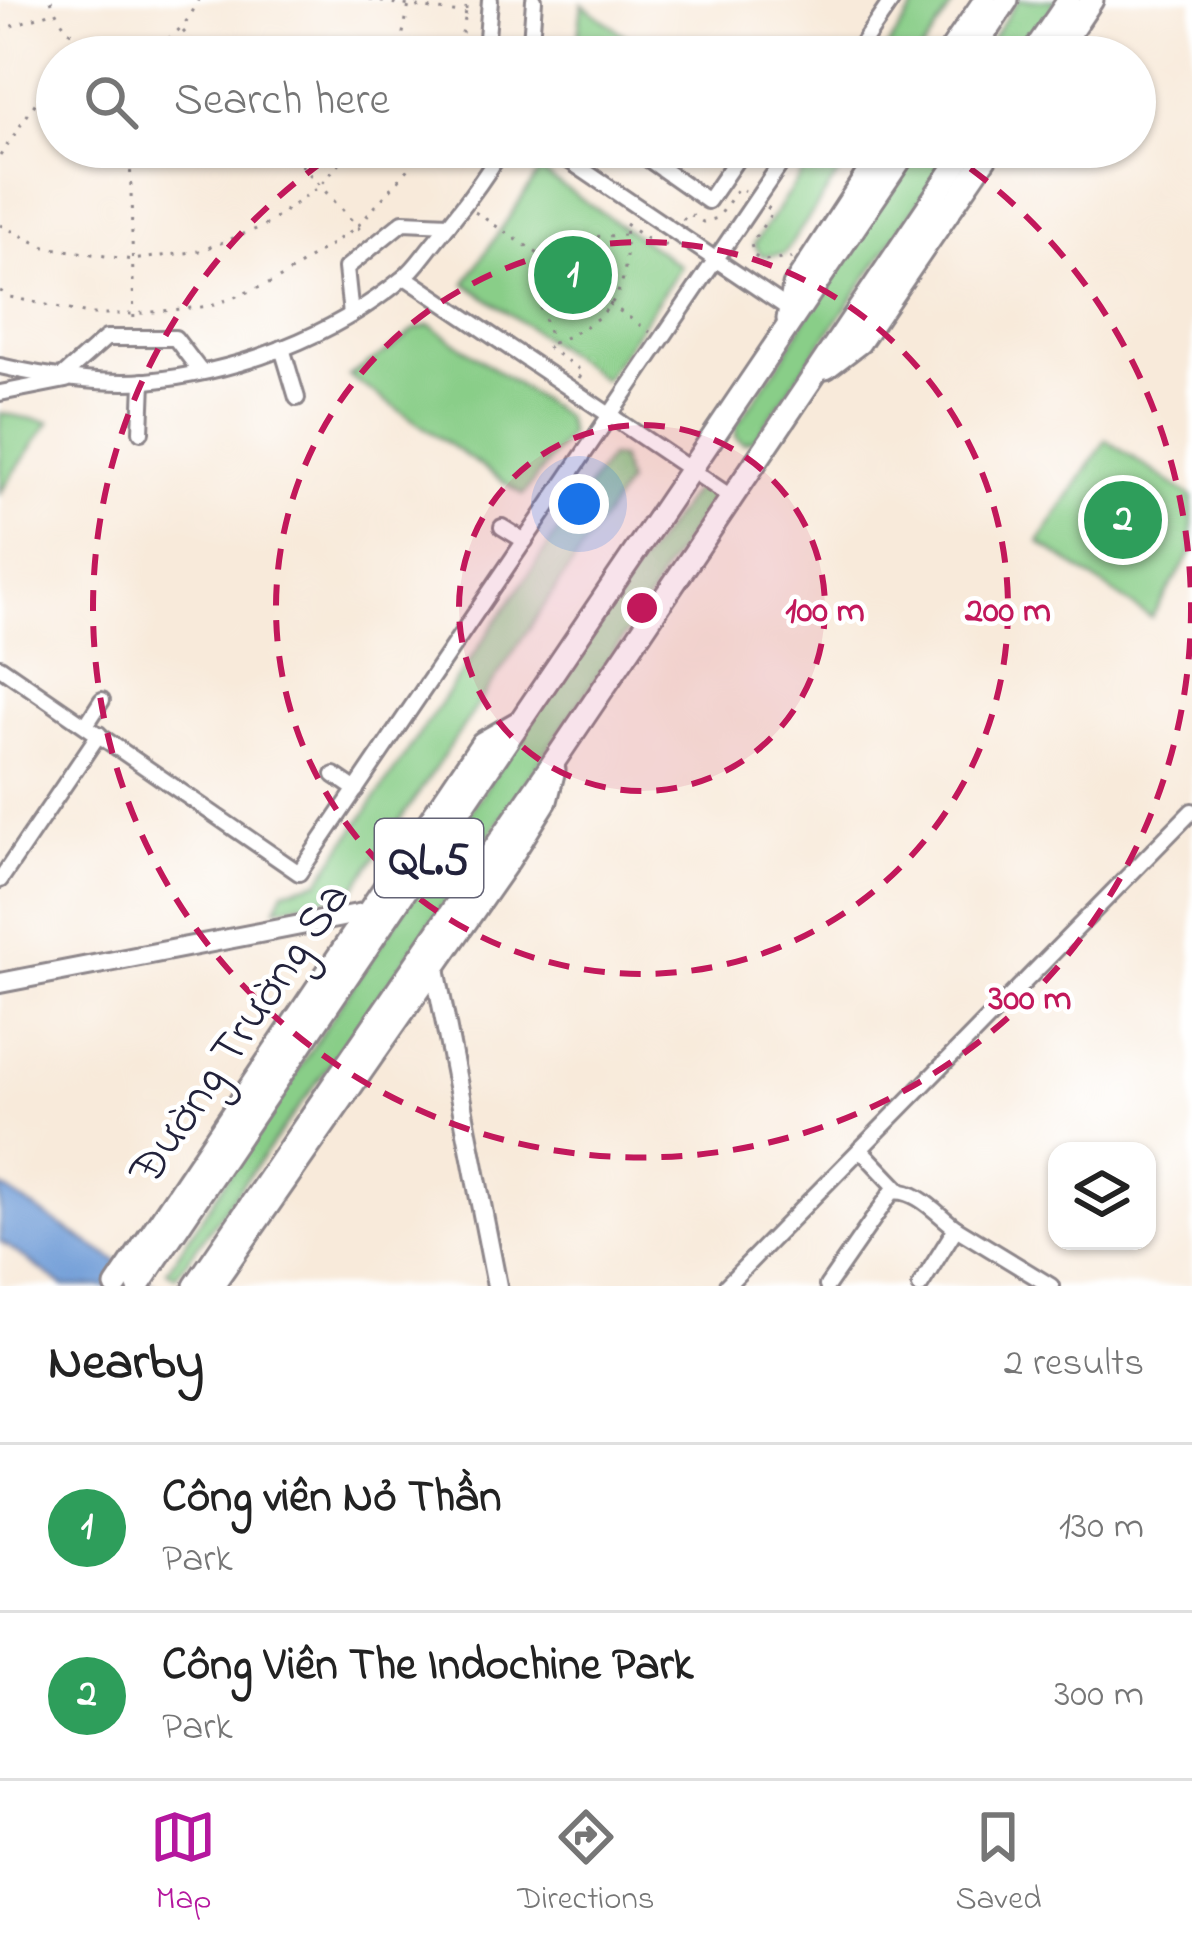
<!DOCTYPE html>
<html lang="en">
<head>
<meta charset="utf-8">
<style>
	body { margin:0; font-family:"Indie Flower",sans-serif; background:#f6f6f6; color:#222 }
	.controls { position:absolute; right:36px; bottom:36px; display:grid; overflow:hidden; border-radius:24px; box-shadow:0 3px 9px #0004 }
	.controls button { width:108px; height:108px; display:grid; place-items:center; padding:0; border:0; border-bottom:3px solid #e0e0e0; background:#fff; color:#222; font:60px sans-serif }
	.you { position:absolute; left:579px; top:504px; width:42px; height:42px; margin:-30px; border:9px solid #fff; border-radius:50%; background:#1a73e8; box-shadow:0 0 0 18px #1a73e833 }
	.badge { display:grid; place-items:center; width:78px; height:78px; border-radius:50%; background:#b5179e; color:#fff; font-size:39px; font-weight:700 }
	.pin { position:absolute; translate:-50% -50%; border:6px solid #fff; box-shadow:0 3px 12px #0006 }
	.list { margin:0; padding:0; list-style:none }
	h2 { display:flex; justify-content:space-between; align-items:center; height:156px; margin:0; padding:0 48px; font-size:51px }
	h2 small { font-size:39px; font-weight:400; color:#767676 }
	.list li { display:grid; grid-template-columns:78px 1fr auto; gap:36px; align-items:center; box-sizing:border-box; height:168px; padding:0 48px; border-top:3px solid #e0e0e0 }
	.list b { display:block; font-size:45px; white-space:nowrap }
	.list p { margin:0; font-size:39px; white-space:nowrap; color:#767676 }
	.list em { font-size:39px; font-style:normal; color:#767676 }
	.icon { flex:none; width:66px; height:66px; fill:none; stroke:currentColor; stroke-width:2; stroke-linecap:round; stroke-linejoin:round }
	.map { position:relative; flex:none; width:1192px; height:1286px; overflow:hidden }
	.search { position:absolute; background:#fff; box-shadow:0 3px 9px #0004; left:36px; right:36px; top:36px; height:132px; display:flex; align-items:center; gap:30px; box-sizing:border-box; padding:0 42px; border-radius:66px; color:#767676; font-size:45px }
	.sheet { height:492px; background:#fff }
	nav { display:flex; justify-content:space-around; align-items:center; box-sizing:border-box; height:168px; border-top:3px solid #e0e0e0; background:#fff; font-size:33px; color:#767676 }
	nav a { display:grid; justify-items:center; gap:6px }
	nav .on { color:#b5179e }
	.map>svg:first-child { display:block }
	.green { fill:#89ce88; stroke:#567862; stroke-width:3 }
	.water { fill:#6f9cd7; stroke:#485f89; stroke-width:3 }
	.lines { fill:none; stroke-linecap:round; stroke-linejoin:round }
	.minor-casing { stroke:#8d868a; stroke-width:20 }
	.major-casing { stroke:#8d868a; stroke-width:24 }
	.highway-casing { stroke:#8d868a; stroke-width:27 }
	.path { stroke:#8d868a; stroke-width:3; stroke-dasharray:3 9; stroke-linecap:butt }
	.minor { stroke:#fff; stroke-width:14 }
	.major { stroke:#fff; stroke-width:18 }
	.highway { stroke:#fff; stroke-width:21 }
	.ring { fill:none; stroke:#c2185b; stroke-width:6; stroke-dasharray:21 15 }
	.labels { text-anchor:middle; stroke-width:9; stroke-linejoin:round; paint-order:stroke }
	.shield { fill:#fff; stroke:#646476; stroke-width:3 }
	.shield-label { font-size:45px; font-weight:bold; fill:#22223b }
	.street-label { font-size:48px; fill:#22223b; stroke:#fff }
	.centre { fill:#c2185b; stroke:#fff; stroke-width:6 }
	.ring-label { font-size:36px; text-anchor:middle; font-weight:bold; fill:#c2185b; stroke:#fff; stroke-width:9; stroke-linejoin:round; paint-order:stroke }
</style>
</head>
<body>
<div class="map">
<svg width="1192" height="1286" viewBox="0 0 1192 1286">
	<rect width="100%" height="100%" fill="#fff"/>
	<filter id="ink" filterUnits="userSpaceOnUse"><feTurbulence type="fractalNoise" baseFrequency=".00833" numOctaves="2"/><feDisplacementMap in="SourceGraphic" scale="24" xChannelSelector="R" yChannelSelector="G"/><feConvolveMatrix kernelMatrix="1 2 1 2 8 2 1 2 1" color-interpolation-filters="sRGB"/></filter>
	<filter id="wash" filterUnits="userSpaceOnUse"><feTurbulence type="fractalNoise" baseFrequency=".004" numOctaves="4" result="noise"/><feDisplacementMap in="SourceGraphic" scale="48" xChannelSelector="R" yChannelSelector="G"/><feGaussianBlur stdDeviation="2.7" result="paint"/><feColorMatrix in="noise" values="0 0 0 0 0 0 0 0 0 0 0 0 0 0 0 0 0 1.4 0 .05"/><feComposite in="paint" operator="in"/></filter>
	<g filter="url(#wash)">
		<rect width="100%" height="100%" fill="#f8eada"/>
		<!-- green -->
		<g class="green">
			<path d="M920,0h36l-38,57h-37z"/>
			<path d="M1018,0h39l-39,57h-38z"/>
			<path d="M582,4l64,47 -4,6h-66z"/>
			<path d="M820,147h37l-73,107 -22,2 -8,-12z"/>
			<path d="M919,147h38l-202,292 -11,4 -8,-5v-12l47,-68 31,-55z"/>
			<path d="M540,171l141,95 -77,114 -139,-97z"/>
			<path d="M430,325l135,92 4,17 -46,61 -174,-119 45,-29 21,-18z"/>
			<path d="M0,413l49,9 -49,71z"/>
			<path d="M1106,440l86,57v55l-41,66 -112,-76z"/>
			<path d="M609,457l11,1 7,25 -275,409 -76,16 8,-18 35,-9z"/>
			<path d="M699,483l15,8 -2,9 -50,74 -13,26 -256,378 -218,299 -8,-6 169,-260 267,-398z"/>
		</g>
		<!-- water -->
		<path class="water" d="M0,1186l155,100h-91l-64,-45z"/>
	</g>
	<g filter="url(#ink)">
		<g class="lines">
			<!-- minor casing -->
			<g class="minor-casing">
				<g id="minor">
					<path d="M490,0l-4,51 6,6"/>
					<path d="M530,57l4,-57"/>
					<path d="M853,57l39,-57"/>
					<path d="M549,147l240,162"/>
					<path d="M631,147l77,54 37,-54"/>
					<path d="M759,147l22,16"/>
					<path d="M405,277l326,220"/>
					<path d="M351,315l-5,-47 57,-46 46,2"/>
					<path d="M282,348l15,50"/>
					<path d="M0,366c43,10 103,19 147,15 91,-9 185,-44 255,-102 12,-9 21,-23 30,-34 26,-32 51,-63 71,-98"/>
					<path d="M63,376l43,-38h69l26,34"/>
					<path d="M0,393l66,-13"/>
					<path d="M141,432l2,-51"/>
					<path d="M502,527l23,14"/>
					<path d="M0,667l299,206 493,-726"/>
					<path d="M86,725l16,-25"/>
					<path d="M334,775l22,15"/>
					<path d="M0,880l99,-146"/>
					<path d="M860,1149l39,41"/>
					<path d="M726,1286l466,-475"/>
					<path d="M827,1286l65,-94c24,-4 45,22 64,36"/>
					<path d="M920,1286l36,-58 95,58"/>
				</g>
			</g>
			<!-- major casing -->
			<g class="major-casing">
				<g id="major">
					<path d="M435,968l62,318"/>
					<path d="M0,983l368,-71"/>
				</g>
			</g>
			<!-- highway casing -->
			<g class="highway-casing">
				<g id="highway">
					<path d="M946,57l39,-57"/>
					<path d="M969,57l38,-57"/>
					<path d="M1030,57l39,-57"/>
					<path d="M1054,57l38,-57"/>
					<path d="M788,319l6,-33 91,-139"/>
					<path d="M826,368l33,-25 134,-196"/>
					<path d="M116,1286l366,-543 35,-20"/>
					<path d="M138,1286l771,-1139"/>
					<path d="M195,1286l362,-529 411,-610"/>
					<path d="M212,1286l297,-426 37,-59 8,-31"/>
				</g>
			</g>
			<!-- path -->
			<g class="path">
				<path d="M51,0c25,73 120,69 147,0"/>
				<path d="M369,0l105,15"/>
				<path d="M0,30l55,-19"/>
				<path d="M183,31l23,26"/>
				<path d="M66,57l12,-18"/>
				<path d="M398,57l12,-57"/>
				<path d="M457,57l9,-43v-14"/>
				<path d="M130,147l4,178"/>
				<path d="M285,147l80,88"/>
				<path d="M0,156l57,-85"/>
				<path d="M767,207l6,4 -22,33 3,12 10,5 28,-3"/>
				<path d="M475,212l65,43 -5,8 18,12 5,-7 92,64"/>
				<path d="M683,220l5,-7 15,9 15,-4 21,-31 6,4"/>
				<path d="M625,224l37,25 5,-6"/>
				<path d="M0,225l45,22 87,13 68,-9 64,-25 56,-40 33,-39"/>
				<path d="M541,254l5,-6 10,6"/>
				<path d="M560,265l4,-5 -7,-5 31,-18 36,-2"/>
				<path d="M546,272l-6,35 13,37"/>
				<path d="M0,291l10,6 78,17h46l77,-8 65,-25 81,-54 56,-63 8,-17"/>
				<path d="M579,378l4,-6 -37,-26c63,-26 86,-49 79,-120"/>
			</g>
			<!-- minor -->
			<use href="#minor" class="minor"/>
			<!-- major -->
			<use href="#major" class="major"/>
			<!-- highway -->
			<use href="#highway" class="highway"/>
		</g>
	</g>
	<!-- distance rings -->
	<circle cx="642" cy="608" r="183" fill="#c2185b" fill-opacity=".12"/>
	<g class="ring">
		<circle cx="642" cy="608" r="183"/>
		<circle cx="642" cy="608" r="366"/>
		<path d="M941 148A549 549 0 1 1 343 148"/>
	</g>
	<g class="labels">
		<!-- shield labels -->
		<rect class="shield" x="375" y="819" width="108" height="78" rx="9"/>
		<g class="shield-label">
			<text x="429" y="874">QL.5</text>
		</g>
		<!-- street labels -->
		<g class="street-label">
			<text transform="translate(237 1032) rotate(-56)" y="17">Đường Trường Sa</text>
		</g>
	</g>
	<circle cx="642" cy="608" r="18" class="centre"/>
	<g class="ring-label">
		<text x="825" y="621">100 m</text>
		<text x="1008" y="621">200 m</text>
		<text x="1030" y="1009">300 m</text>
	</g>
</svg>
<div class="controls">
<button><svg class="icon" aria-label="layers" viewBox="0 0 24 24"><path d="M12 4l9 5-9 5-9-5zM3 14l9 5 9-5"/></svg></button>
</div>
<div class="you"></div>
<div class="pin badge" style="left:573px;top:275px;background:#2e9e5b">1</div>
<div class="pin badge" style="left:1123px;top:520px;background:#2e9e5b">2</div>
<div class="search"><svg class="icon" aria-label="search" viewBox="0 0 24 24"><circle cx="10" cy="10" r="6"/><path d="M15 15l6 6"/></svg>Search here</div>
</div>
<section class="sheet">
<h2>Nearby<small>2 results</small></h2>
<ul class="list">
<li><span class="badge" style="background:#2e9e5b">1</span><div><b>Công viên Nỏ Thần</b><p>Park</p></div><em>130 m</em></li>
<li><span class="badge" style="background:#2e9e5b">2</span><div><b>Công Viên The Indochine Park</b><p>Park</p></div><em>300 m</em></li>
</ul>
</section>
<nav>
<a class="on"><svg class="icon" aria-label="map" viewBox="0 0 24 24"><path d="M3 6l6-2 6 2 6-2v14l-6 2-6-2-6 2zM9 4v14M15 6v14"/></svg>Map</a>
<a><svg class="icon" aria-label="directions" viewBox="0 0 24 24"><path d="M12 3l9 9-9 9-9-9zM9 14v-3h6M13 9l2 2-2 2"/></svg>Directions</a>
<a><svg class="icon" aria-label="saved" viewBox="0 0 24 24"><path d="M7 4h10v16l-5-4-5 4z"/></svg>Saved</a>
</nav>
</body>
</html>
